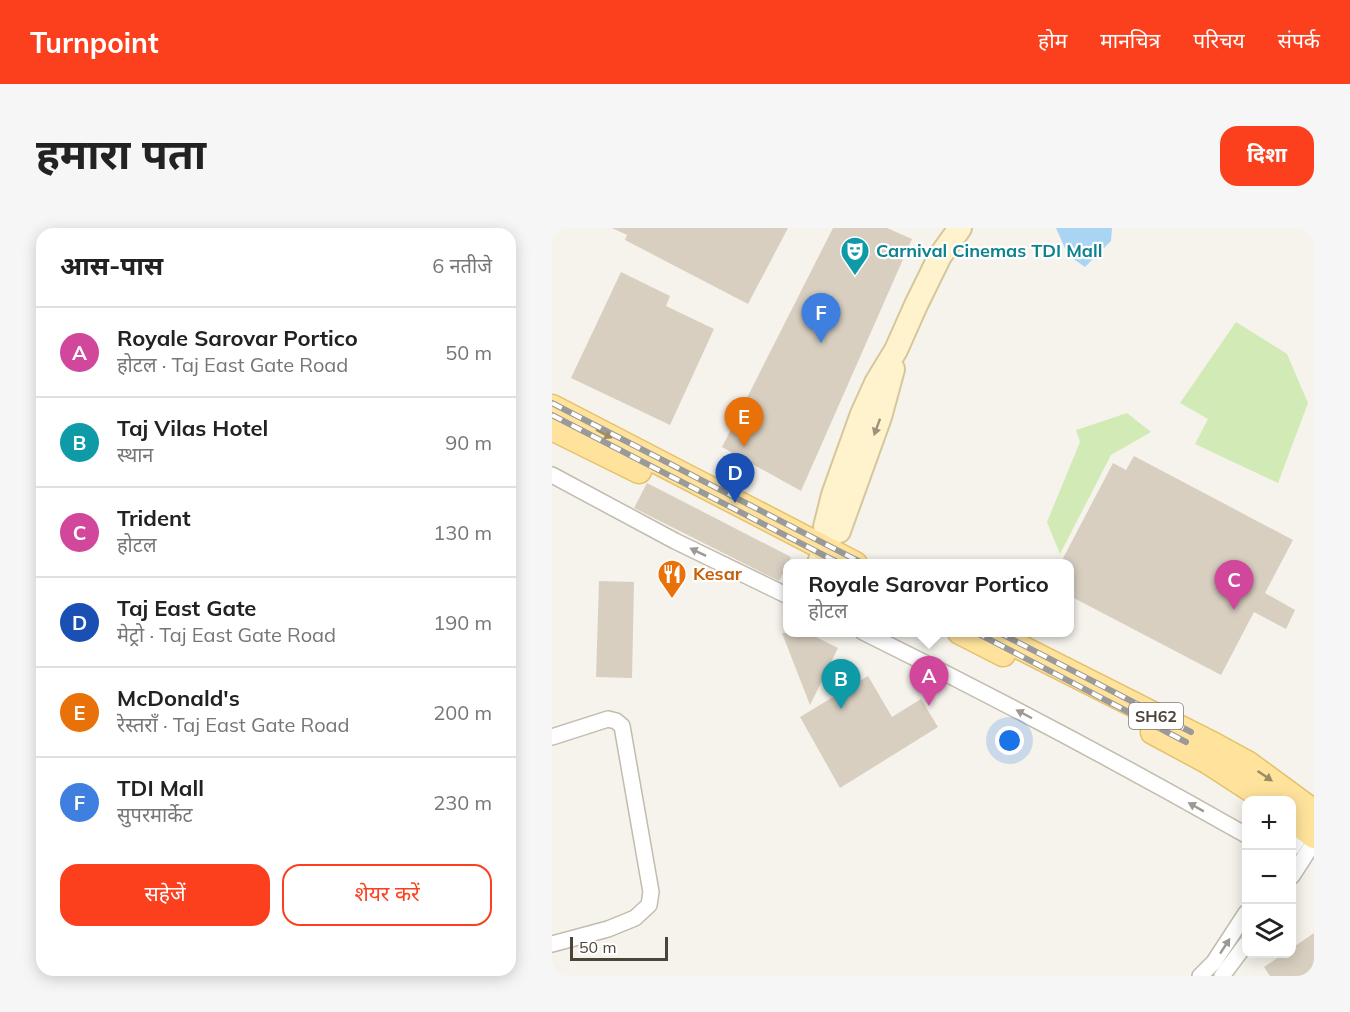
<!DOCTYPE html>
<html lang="hi">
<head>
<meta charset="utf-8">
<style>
	body { margin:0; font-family:Mulish,"Noto Sans Devanagari",sans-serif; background:#f6f6f6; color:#222 }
	.controls { position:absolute; right:18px; bottom:18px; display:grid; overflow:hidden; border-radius:12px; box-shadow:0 3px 15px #0003 }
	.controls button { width:54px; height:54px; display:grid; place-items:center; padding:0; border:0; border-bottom:2px solid #e0e0e0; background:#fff; color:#222; font:30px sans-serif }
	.scale { position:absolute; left:18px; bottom:15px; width:98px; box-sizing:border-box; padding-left:6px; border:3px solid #4b4439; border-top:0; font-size:16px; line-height:21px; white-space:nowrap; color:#4b4439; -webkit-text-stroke:4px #fff; paint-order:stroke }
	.you { position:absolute; left:458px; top:513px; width:21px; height:21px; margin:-15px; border:4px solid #fff; border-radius:50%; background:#1a73e8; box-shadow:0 0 0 9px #1a73e833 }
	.badge { display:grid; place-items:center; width:39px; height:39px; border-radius:50%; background:#fc3f1d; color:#fff; font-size:20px; font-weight:700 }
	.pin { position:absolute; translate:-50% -50px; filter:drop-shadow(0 2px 3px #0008) }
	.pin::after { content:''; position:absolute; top:32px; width:21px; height:18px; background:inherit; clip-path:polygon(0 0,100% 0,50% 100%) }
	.popup { position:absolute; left:231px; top:331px; width:291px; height:78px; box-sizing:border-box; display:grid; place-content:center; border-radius:12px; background:#fff; filter:drop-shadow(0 2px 4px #0005); font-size:20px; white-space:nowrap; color:#767676 }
	.popup b { font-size:22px; color:#222 }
	.popup::after { content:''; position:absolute; left:50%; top:100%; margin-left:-12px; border:12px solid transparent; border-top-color:#fff }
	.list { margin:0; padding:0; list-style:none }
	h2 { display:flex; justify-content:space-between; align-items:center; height:78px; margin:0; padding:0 24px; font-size:26px }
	h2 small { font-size:20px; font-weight:400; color:#767676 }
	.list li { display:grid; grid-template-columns:39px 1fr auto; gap:18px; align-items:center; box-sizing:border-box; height:90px; padding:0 24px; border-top:2px solid #e0e0e0 }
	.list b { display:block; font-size:22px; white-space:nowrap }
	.list p { margin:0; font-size:20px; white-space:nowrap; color:#767676 }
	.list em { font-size:20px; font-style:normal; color:#767676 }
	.actions { display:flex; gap:12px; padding:18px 24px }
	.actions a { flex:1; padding:14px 0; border:2px solid #fc3f1d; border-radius:18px; text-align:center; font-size:21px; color:#fc3f1d }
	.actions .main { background:#fc3f1d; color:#fff }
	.icon { flex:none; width:33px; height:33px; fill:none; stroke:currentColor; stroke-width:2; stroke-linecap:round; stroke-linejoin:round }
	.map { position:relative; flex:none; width:762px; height:748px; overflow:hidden; border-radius:18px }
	header { display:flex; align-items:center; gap:36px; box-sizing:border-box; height:84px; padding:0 30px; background:#fc3f1d; color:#fff }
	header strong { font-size:28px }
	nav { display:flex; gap:33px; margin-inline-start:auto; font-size:21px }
	.intro { display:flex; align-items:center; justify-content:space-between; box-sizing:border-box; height:144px; padding:0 36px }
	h1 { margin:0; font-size:42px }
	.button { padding:15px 27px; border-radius:18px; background:#fc3f1d; color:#fff; font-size:21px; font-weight:700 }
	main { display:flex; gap:36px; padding:0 36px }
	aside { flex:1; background:#fff; border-radius:18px; box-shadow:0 3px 15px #0003 }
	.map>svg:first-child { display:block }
	.green { fill:#d2eab5 }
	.water { fill:#a9d4f2 }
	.building { fill:#d8cfc1 }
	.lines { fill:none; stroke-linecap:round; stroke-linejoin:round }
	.minor-casing { stroke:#c2bbae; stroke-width:18 }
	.secondary-casing { stroke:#d6c79b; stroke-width:26 }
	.primary-casing { stroke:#e6c16a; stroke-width:27 }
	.minor { stroke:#fff; stroke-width:15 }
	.secondary { stroke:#fff3cd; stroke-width:22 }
	.primary { stroke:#ffe39c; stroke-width:24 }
	.rail-casing { stroke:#9a9a9a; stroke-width:6 }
	.rail { stroke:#fff; stroke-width:4; stroke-dasharray:11; stroke-linecap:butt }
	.oneway { fill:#9c937c }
	.oneway2 { fill:#9c8c66 }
	.oneway3 { fill:#9c9892 }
	.labels { text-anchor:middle; stroke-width:4.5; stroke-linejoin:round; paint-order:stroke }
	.shield { fill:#fff; stroke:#817c74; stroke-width:1.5 }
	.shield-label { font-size:16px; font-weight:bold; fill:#4b4439 }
	.culture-label { font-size:18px; font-weight:bold; fill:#0d838f; stroke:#fff; text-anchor:start }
	.food-label { font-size:18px; font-weight:bold; fill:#c56008; stroke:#fff; text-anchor:start }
</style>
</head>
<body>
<header>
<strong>Turnpoint</strong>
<nav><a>होम</a><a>मानचित्र</a><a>परिचय</a><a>संपर्क</a></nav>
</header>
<div class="intro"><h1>हमारा पता</h1><a class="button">दिशा</a></div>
<main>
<aside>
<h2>आस-पास<small>6 नतीजे</small></h2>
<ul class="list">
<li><span class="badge" style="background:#d1479c">A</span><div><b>Royale Sarovar Portico</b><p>होटल · Taj East Gate Road</p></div><em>50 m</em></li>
<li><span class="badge" style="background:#0f9aa8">B</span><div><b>Taj Vilas Hotel</b><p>स्थान</p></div><em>90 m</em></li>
<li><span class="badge" style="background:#d1479c">C</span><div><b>Trident</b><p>होटल</p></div><em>130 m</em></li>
<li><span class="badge" style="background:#1a4fb4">D</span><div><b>Taj East Gate</b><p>मेट्रो · Taj East Gate Road</p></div><em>190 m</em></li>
<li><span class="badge" style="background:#e8710a">E</span><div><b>McDonald's</b><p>रेस्तराँ · Taj East Gate Road</p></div><em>200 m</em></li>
<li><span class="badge" style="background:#3f7fe0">F</span><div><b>TDI Mall</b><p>सुपरमार्केट</p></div><em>230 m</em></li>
</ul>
<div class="actions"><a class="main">सहेजें</a><a>शेयर करें</a></div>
</aside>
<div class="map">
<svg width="762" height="748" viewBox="0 0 762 748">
	<rect width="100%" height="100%" fill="#f6f3ec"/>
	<!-- green -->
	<g class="green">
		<path d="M684,94l51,32 21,49 -30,80 -83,-39 13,-25 -28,-16z"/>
		<path d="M575,185l24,19 -40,23 -51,99 -13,-32 33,-80 -4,-12z"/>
	</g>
	<!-- water -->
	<path class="water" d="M504,0h56l-1,13 -26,26 -17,-12z"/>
	<!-- building -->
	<g class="building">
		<path d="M60,0h176l-40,76 -123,-64 2,-5z"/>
		<path d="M281,0h54l25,11 -111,252 -79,-44z"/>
		<path d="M69,44l49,24 -4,10 48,23 -44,96 -99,-47z"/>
		<path d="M582,228l159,84 -28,53 30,17 -9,19 -32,-17 -33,63 -151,-79v-32h-10l53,-101 13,7z"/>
		<path d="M95,255l144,74 -12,24 -145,-73z"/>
		<path d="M47,353l35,1 -2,96 -36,-1z"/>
		<path d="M230,405h26l30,15 -28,57z"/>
		<path d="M316,448l24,41 29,-18 17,28 -98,61 -40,-71z"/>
		<path d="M762,705v43h-44l-6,-9 19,-13h9v-6z"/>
	</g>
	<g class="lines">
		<!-- minor casing -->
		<g class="minor-casing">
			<g id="minor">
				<path d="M0,247l123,66 113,55"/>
				<path d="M311,404c130,64 258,132 383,203"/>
				<path d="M0,509l56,-18 8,2 6,5 29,166 -2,13 -14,13 -27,11 -56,15"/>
				<path d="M740,620l16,-25"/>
				<path d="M740,648l22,-34"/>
				<path d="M648,748l14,-14 32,-49"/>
				<path d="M670,748l24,-32"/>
			</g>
		</g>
		<!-- secondary casing -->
		<g class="secondary-casing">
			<g id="secondary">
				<path d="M277,307l-4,-8 8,-32 29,-81 14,-31 20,-33 20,-45 24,-49 20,-28"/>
				<path d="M268,332l9,-25 10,-4 41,-114 13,-48"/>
			</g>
		</g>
		<!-- primary casing -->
		<g class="primary-casing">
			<g id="primary">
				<path d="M0,179l303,157"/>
				<path d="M0,200l87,43"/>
				<path d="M408,404l43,22"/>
				<path d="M438,404l224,113 33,18 67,49"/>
				<path d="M601,504l54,29 60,39"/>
				<path d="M740,591l22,17"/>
			</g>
		</g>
		<!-- minor -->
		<use href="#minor" class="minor"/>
		<!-- secondary -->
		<use href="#secondary" class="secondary"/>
		<!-- primary -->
		<use href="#primary" class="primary"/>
		<!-- rail casing -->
		<g class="rail-casing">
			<g id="rail">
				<path d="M0,175l312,161"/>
				<path d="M0,187l289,149"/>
				<path d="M423,404l211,110"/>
				<path d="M446,404l193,100"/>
			</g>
		</g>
		<!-- rail -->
		<use href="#rail" class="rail"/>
	</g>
	<!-- one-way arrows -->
	<defs><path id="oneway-solid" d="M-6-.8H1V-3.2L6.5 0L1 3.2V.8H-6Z" transform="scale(1.5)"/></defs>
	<use class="oneway" href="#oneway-solid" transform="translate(325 199) rotate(110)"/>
	<g class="oneway2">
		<use href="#oneway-solid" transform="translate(52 206) rotate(28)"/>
		<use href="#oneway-solid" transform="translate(713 548) rotate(34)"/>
	</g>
	<g class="oneway3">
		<use href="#oneway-solid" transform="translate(146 324) rotate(-154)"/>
		<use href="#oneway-solid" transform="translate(472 486) rotate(-152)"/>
		<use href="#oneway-solid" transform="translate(644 579) rotate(-151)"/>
		<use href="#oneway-solid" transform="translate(673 718) rotate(-57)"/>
	</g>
	<!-- icons -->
	<defs>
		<g id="theatre-pin" transform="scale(1.5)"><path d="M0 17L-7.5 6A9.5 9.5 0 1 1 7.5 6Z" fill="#0f9aa8" stroke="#fff"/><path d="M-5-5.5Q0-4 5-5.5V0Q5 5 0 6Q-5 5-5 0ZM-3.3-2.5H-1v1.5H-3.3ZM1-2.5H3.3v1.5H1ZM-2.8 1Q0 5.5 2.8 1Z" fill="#fff"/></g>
		<g id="restaurant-pin" transform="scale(1.5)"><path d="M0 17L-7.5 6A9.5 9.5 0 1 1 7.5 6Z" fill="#e8710a" stroke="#fff"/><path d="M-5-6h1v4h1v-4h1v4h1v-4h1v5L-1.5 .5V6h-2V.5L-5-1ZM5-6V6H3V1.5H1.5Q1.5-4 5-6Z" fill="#fff"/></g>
	</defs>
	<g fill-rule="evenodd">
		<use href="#theatre-pin" x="303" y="23"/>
		<use href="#restaurant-pin" x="120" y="346"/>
	</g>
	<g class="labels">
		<!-- shield labels -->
		<rect class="shield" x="577" y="475" width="54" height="26" rx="4.5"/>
		<g class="shield-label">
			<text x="604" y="494">SH62</text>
		</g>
		<!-- culture labels -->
		<g class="culture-label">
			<text x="324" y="29">Carnival Cinemas TDI Mall</text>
		</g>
		<!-- food labels -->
		<g class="food-label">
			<text x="141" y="352">Kesar</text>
		</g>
	</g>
</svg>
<div class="controls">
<button>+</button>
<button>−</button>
<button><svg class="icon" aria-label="layers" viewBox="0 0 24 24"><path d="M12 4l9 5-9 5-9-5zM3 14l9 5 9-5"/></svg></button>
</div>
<div class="scale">50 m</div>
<div class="you"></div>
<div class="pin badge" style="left:377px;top:478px;background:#d1479c">A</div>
<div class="popup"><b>Royale Sarovar Portico</b>होटल</div>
<div class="pin badge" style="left:289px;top:481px;background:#0f9aa8">B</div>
<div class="pin badge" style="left:682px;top:382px;background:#d1479c">C</div>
<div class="pin badge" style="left:183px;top:275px;background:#1a4fb4">D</div>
<div class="pin badge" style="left:192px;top:219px;background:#e8710a">E</div>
<div class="pin badge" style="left:269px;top:115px;background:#3f7fe0">F</div>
</div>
</main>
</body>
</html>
